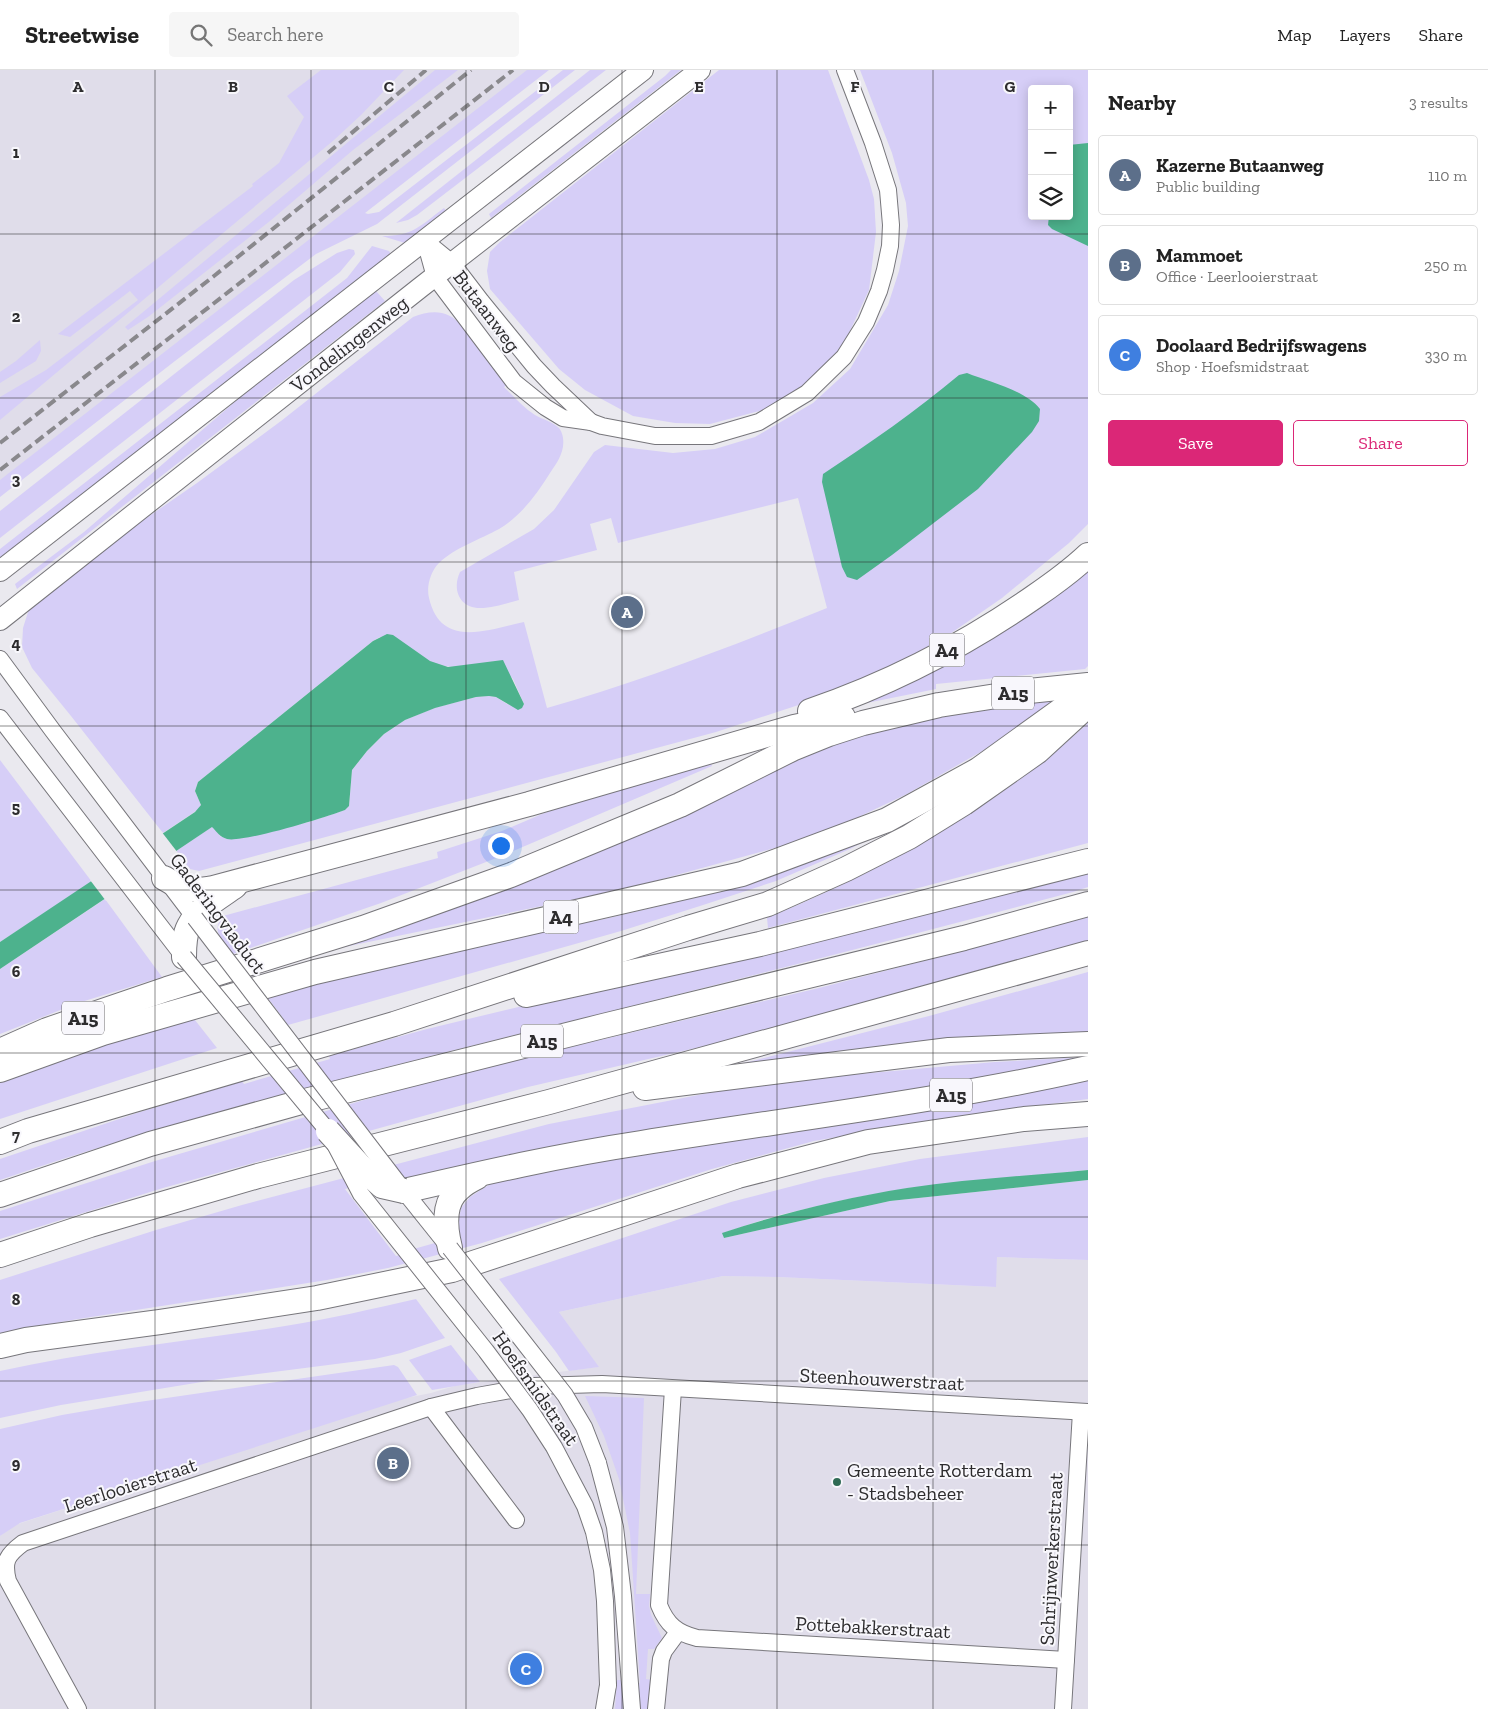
<!DOCTYPE html>
<html lang="en">
<head>
<meta charset="utf-8">
<style>
	body { margin:0; font-family:"Zilla Slab",serif; background:#f6f6f6; color:#222 }
	.controls { position:absolute; right:15px; top:15px; display:grid; overflow:hidden; border-radius:5px; box-shadow:0 2px 12px #0003 }
	.controls button { width:45px; height:45px; display:grid; place-items:center; padding:0; border:0; border-bottom:1px solid #e0e0e0; background:#fff; color:#222; font:25px sans-serif }
	.you { position:absolute; left:500px; top:775px; width:18px; height:18px; margin:-12px; border:4px solid #fff; border-radius:50%; background:#1a73e8; box-shadow:0 0 0 8px #1a73e833 }
	.badge { display:grid; place-items:center; width:32px; height:32px; border-radius:50%; background:#db2777; color:#fff; font-size:16px; font-weight:700 }
	.pin { position:absolute; translate:-50% -50%; border:2px solid #fff; box-shadow:0 1px 5px #0006 }
	.list { margin:0; padding:0; list-style:none }
	h2 { display:flex; justify-content:space-between; align-items:center; height:65px; margin:0; padding:0 20px; font-size:21px }
	h2 small { font-size:16px; font-weight:400; color:#767676 }
	.list li { display:grid; grid-template-columns:32px 1fr auto; gap:15px; align-items:center; box-sizing:border-box; height:80px; margin:0 10px 10px; padding:0 10px; border:1px solid #e0e0e0; border-radius:5px }
	.list b { display:block; font-size:19px; white-space:nowrap }
	.list p { margin:0; font-size:16px; white-space:nowrap; color:#767676 }
	.list em { font-size:16px; font-style:normal; color:#767676 }
	.actions { display:flex; gap:10px; padding:15px 20px }
	.actions a { flex:1; padding:11px 0; border:1px solid #db2777; border-radius:5px; text-align:center; font-size:18px; color:#db2777 }
	.actions .main { background:#db2777; color:#fff }
	.icon { flex:none; width:28px; height:28px; fill:none; stroke:currentColor; stroke-width:2; stroke-linecap:round; stroke-linejoin:round }
	.map { position:relative; flex:none; width:1088px; height:1639px; overflow:hidden }
	header { display:flex; align-items:center; gap:30px; box-sizing:border-box; height:70px; padding:0 25px; background:#fff; border-bottom:1px solid #e0e0e0 }
	header strong { font-size:24px }
	nav { display:flex; gap:28px; margin-inline-start:auto; font-size:18px }
	.search { width:350px; height:45px; background:#f6f6f6; display:flex; align-items:center; gap:12px; box-sizing:border-box; padding:0 18px; border-radius:5px; color:#767676; font-size:19px }
	main { display:flex }
	aside { flex:1; background:#fff }
	.map>svg:first-child { display:block }
	.built { fill:#e0ddea }
	.green { fill:#d6cef7; fill-rule:evenodd }
	.water { fill:#4db28d }
	.pier { fill:#eae9ef }
	.lines { fill:none; stroke-linecap:round; stroke-linejoin:round }
	.minor-casing { stroke:#77767b; stroke-width:18 }
	.major-casing { stroke:#77767b; stroke-width:22 }
	.highway-casing { stroke:#77767b; stroke-width:26 }
	.minor { stroke:#fff; stroke-width:16 }
	.major { stroke:#fff; stroke-width:20 }
	.highway { stroke:#fff; stroke-width:24 }
	.rail { stroke:#89888c; stroke-width:4; stroke-dasharray:10 5; stroke-linecap:butt }
	.minor-bridge-casing { stroke:#77767b; stroke-width:18; stroke-linecap:butt }
	.highway-bridge-casing { stroke:#77767b; stroke-width:26; stroke-linecap:butt }
	.minor-bridge { stroke:#fff; stroke-width:16 }
	.highway-bridge { stroke:#fff; stroke-width:24 }
	.grid { fill:none; stroke:#2d2c2e; stroke-width:1; stroke-opacity:0.55 }
	.poi-dot { fill:#2f6a54; stroke:#f8f7fc; stroke-width:2 }
	.labels { text-anchor:middle; stroke-width:4; stroke-linejoin:round; paint-order:stroke }
	.shield { fill:#f8f7fc; stroke:#6a696c; stroke-width:1 }
	.shield-label { font-size:19px; font-weight:bold; fill:#2d2c2e }
	.street-label { font-size:20px; fill:#2d2c2e; stroke:#f8f7fc }
	.poi-label { font-size:20px; fill:#2d2c2e; stroke:#f8f7fc; text-anchor:start }
	.grid-label { font-size:16px; text-anchor:middle; font-weight:bold; fill:#2d2c2e; stroke:#f8f7fc; stroke-width:4; stroke-linejoin:round; paint-order:stroke }
</style>
</head>
<body>
<header>
<strong>Streetwise</strong>
<div class="search"><svg class="icon" aria-label="search" viewBox="0 0 24 24"><circle cx="10" cy="10" r="6"/><path d="M15 15l6 6"/></svg>Search here</div>
<nav><a>Map</a><a>Layers</a><a>Share</a></nav>
</header>
<main>
<div class="map">
<svg width="1088" height="1639" viewBox="0 0 1088 1639">
	<rect width="100%" height="100%" fill="#eae9ef"/>
	<!-- built -->
	<g class="built">
		<path d="M0,0h538l-538,419z"/>
		<path d="M997,1187l91,3v449h-1088v-173l15,-11 386,-126 30,-6 27,-8 140,-18 -39,-55 164,-36 55,1 217,10z"/>
	</g>
	<!-- green -->
	<g class="green">
		<path d="M321,0h83l-43,45 -27,25 -334,280v-23l46,-27 92,-70 -8,-9 -60,46 -12,-3 195,-148 -1,-2 27,-21 25,-46 -17,-21z"/>
		<path d="M435,0h23l-105,80 -83,71 -122,96 -20,13 -3,-3z"/>
		<path d="M527,0h22l-184,143 3,1 11,-2 184,-142h12l-198,154 -61,30 -141,107 -175,136v-17z"/>
		<path d="M590,0h16l-189,145 -9,5 -12,3z"/>
		<path d="M671,0h10l-190,148 -2,-4 176,-138z"/>
		<path d="M719,0h109l41,110 5,19 2,33 -7,58 -26,56 -36,38 -44,26 -53,14 -35,-1 -42,-7 -48,-26 -26,-21 -69,-80 -3,-18 3,-19 10,-10z"/>
		<path d="M860,0h228v454l-19,19 -67,55 -58,40 -64,34 -51,23 -113,37 -517,139 -9,-2 -14,-18 37,-25 7,10 8,3 14,-1 67,-16 36,-12 4,-4 3,-36 15,-19 17,-17 21,-14 29,-12 42,-11 13,-1 7,1 11,7 14,4 3,-4 -11,-25 -16,-18c-16,3 -36,8 -52,5 -21,-4 -45,-20 -65,-29l-7,4 -175,141 -3,9 6,14 -2,4 -36,24 -92,-117 -39,-48 -10,-21 1,-19 6,-19 90,-72 78,-54 84,-62 132,-104c18,-7 35,-8 49,9 5,6 8,13 13,19 11,13 22,26 33,39l-4,3c10,10 20,21 31,28 7,4 18,7 24,13 2,2 4,8 4,10 2,14 -6,25 -13,35 -13,21 -29,43 -51,56 -18,10 -45,19 -60,34 -8,8 -13,23 -10,35 12,52 60,31 95,24l23,86c95,-27 188,-63 280,-100l-29,-110 -180,45 -7,-25 -21,6 7,26 -83,22 5,28c-12,3 -26,8 -39,8 -21,0 -28,-19 -20,-36l74,-43 20,-19 40,-58 11,-7 68,8 42,-4 40,-12 58,-34 37,-34 38,-64 11,-34 9,-45 -2,-23 -14,-50zM1032,19h37v127h-37z"/>
		<path d="M444,138l2,3 -41,32 -23,-7c31,0 38,-10 62,-28z"/>
		<path d="M372,176l17,5 2,3 -391,305v-10l347,-271z"/>
		<path d="M349,179l5,1 1,4 -15,18 -340,266v-27l294,-231 43,-27z"/>
		<path d="M376,221l9,10 -368,288 -2,-5 69,-52 153,-132z"/>
		<path d="M40,270l1,11 -5,10 -36,22v-11l16,-11z"/>
		<path d="M1088,495v101l-3,3 -149,15v5l-99,20z"/>
		<path d="M1054,630l-70,50 -77,44 -59,28 -66,24 -153,42 -309,64 425,-173 137,-53 145,-23z"/>
		<path d="M1088,653v120l-320,85 -1,-10c117,-48 227,-109 321,-195z"/>
		<path d="M0,690l92,122 -92,60z"/>
		<path d="M711,693l1,3 -208,89 -123,48 -148,51c-10,-14 -23,-22 -10,-38l215,-58 -1,-6 65,-21 40,-17 37,-13z"/>
		<path d="M898,753l-48,26 -74,32 -76,25 -79,25 -333,94 -23,-31 255,-58 89,-18 93,-22 83,-26z"/>
		<path d="M1088,799v18l-15,5c-149,40 -299,78 -449,116 -209,52 -420,102 -624,172v-21l140,-47 102,-31 2,3 86,-25 -1,-3 98,-27z"/>
		<path d="M105,829l57,78 -84,26 -78,31v-65z"/>
		<path d="M1088,847v29l-345,91 -215,50 -365,101 -163,51v-28l155,-50 281,-82 383,-91 197,-51z"/>
		<path d="M1088,902v64l-356,30 197,-50z"/>
		<path d="M191,945l26,33 -217,71v-42z"/>
		<path d="M1088,987v42l-122,16 -152,26 -102,28 -230,74 -94,25 -61,12 -255,40 -72,13v-53l156,-50 86,-25 307,-81 170,-33 106,-14 170,-15zM486,1096l4,18 -20,13 -9,11 -3,17 -16,16 -32,9v2l-14,4 -51,-67 50,-13 18,6z"/>
		<path d="M1088,1067v33l-179,18 -56,10 -78,18 -52,17 1,5 166,-37 198,-21v80l-91,-3 -1,30 -218,-10 -55,-1 -164,36 40,55 -30,4 -13,-19 -57,-73 232,-77 93,-24 96,-19z"/>
		<path d="M416,1229l29,39 -44,15 -26,6 -155,20 -159,26 -61,13v-47c94,-21 190,-30 285,-45 44,-7 87,-17 131,-27z"/>
		<path d="M451,1275l29,37 -48,8 -23,-30z"/>
		<path d="M394,1295l4,2 19,28 -397,128 -20,13v-107l62,-14 70,-12z"/>
		<path d="M585,1326l59,2 -8,196h14l-1,12 2,9 11,23 -8,11h-6l-2,30 6,1 -2,29h-11l-4,-25 5,-1 -10,-150 -11,-54 -15,-43z"/>
		<path d="M617,1610h5l3,29h-10z"/>
	</g>
	<!-- water -->
	<g class="water">
		<path d="M1088,73v103l-36,-17 -4,-4 1,-9h20v-71z"/>
		<path d="M967,303c22,9 58,17 73,36l-1,12 -7,11 -54,57 -86,66 -35,25 -10,-3 -5,-10 -20,-85 1,-8c47,-31 93,-63 136,-99z"/>
		<path d="M387,564l6,1 37,26 18,6 55,-7 21,44 -2,4 -4,2 -22,-13 -7,-1 -13,1 -41,11 -30,12 -21,14 -17,17 -15,19 -3,36 -4,4c-18,7 -102,33 -118,29 -7,-2 -10,-7 -15,-12l-212,142v-27l195,-130 6,-7 -6,-14 3,-9 175,-141z"/>
		<path d="M1088,1100v10l-198,21 -166,37 -2,-5c61,-20 122,-35 185,-45 59,-9 121,-12 181,-18z"/>
	</g>
	<!-- pier -->
	<path class="pier" d="M161,761l17,22 -72,48 -16,-21z"/>
	<g class="lines">
		<!-- minor casing -->
		<g class="minor-casing">
			<g id="minor">
				<path d="M425,171l10,36 79,105 31,25 18,11 28,4 11,4 53,10h56l48,-14 48,-29 37,-36 22,-35 13,-31 6,-21 5,-24 1,-21 -3,-35 -15,-47 -28,-73"/>
				<path d="M425,171l27,22 29,38 53,65 19,20 38,36"/>
				<path d="M0,589l53,72 142,187"/>
				<path d="M0,648l184,239"/>
				<path d="M404,1121l44,55"/>
				<path d="M673,1319l-14,216c8,20 18,28 38,33l369,22"/>
				<path d="M431,1337l85,113"/>
				<path d="M598,1393l17,64 8,69 9,113"/>
				<path d="M78,1639l-70,-128c-5,-20 -1,-26 15,-38l408,-136 46,-11 57,-10 68,-2 486,28"/>
				<path d="M604,1639l4,-24"/>
				<path d="M656,1639l5,-50 3,-8 14,-19"/>
				<path d="M1063,1639l18,-297"/>
			</g>
		</g>
		<!-- major casing -->
		<g class="major-casing">
			<g id="major">
				<path d="M0,501l643,-501"/>
				<path d="M0,550l421,-333 279,-217"/>
			</g>
		</g>
		<!-- highway casing -->
		<g class="highway-casing">
			<g id="highway">
				<path d="M810,641c79,-27 155,-66 224,-114 19,-13 37,-26 54,-42"/>
				<path d="M164,808c20,12 26,14 49,10l316,-84 265,-77 49,-10"/>
				<path d="M184,887c0,-10 0,-22 5,-31 9,-17 31,-29 46,-40"/>
				<path d="M526,925l234,-51 328,-83"/>
				<path d="M0,981l47,-21 120,-41 196,-61 148,-53 169,-70 112,-56 37,-15 34,-11 76,-18 90,-14 59,-6"/>
				<path d="M0,1000l103,-37 212,-61 427,-98 145,-54 91,-50 86,-62 24,-20"/>
				<path d="M645,1018l304,-38 139,-6"/>
				<path d="M0,1072l28,-11 366,-107 294,-96 80,-24 78,-35 63,-32 55,-34 74,-52 50,-46"/>
				<path d="M404,1121c78,-18 157,-36 237,-48 149,-24 300,-42 447,-75"/>
				<path d="M0,1125l150,-51 155,-43 298,-75 361,-88 124,-34"/>
				<path d="M450,1178c-5,-20 -8,-46 10,-60 5,-5 11,-8 17,-11"/>
				<path d="M0,1185l90,-30 168,-49 291,-74 539,-149"/>
				<path d="M0,1276l26,-6 134,-18 157,-24 135,-28 286,-94 130,-34 156,-23 64,-5"/>
			</g>
		</g>
		<!-- minor -->
		<use href="#minor" class="minor"/>
		<!-- major -->
		<use href="#major" class="major"/>
		<!-- highway -->
		<use href="#highway" class="highway"/>
		<!-- rail -->
		<g class="rail">
			<path d="M328,83l98,-83"/>
			<path d="M0,373l214,-167 257,-206"/>
			<path d="M0,400l513,-400"/>
		</g>
		<!-- minor-bridge casing -->
		<g class="minor-bridge-casing">
			<g id="minor-bridge">
				<path d="M195,848l209,273"/>
				<path d="M184,887l144,174 33,63 125,157 44,59 24,37 31,59 9,26 8,38 3,31 3,84"/>
				<path d="M450,1178l115,147 19,32 14,36"/>
			</g>
		</g>
		<!-- highway-bridge casing -->
		<g class="highway-bridge-casing">
			<path id="highway-bridge" d="M328,1061l32,35 22,20 22,5"/>
		</g>
		<!-- minor-bridge -->
		<use href="#minor-bridge" class="minor-bridge"/>
		<!-- highway-bridge -->
		<use href="#highway-bridge" class="highway-bridge"/>
	</g>
	<!-- grid -->
	<path class="grid" d="M155,0v1639M311,0v1639M466,0v1639M622,0v1639M777,0v1639M933,0v1639M0,164h1088M0,328h1088M0,492h1088M0,656h1088M0,820h1088M0,983h1088M0,1147h1088M0,1311h1088M0,1475h1088"/>
	<!-- markers -->
	<circle class="poi-dot" cx="837" cy="1412" r="5"/>
	<g class="labels">
		<!-- shield labels -->
		<g class="shield">
			<rect x="929.5" y="563.5" width="35" height="33" rx="4"/>
			<rect x="992" y="606.5" width="42" height="33" rx="4"/>
			<rect x="543.5" y="830.5" width="35" height="33" rx="4"/>
			<rect x="62" y="931.5" width="42" height="33" rx="4"/>
			<rect x="521" y="954.5" width="42" height="33" rx="4"/>
			<rect x="930" y="1008.5" width="42" height="33" rx="4"/>
		</g>
		<g class="shield-label">
			<text x="947" y="587">A4</text>
			<text x="1013" y="630">A15</text>
			<text x="561" y="854">A4</text>
			<text x="83" y="955">A15</text>
			<text x="542" y="978">A15</text>
			<text x="951" y="1032">A15</text>
		</g>
		<!-- street labels -->
		<g class="street-label">
			<text transform="translate(487 241) rotate(53)" y="7">Butaanweg</text>
			<text transform="translate(349 274) rotate(-38)" y="7">Vondelingenweg</text>
			<text transform="translate(218 843) rotate(53)" y="7">Gaderingviaduct</text>
			<text transform="translate(882 1309) rotate(3)" y="7">Steenhouwerstraat</text>
			<text transform="translate(536 1318) rotate(55)" y="7">Hoefsmidstraat</text>
			<text transform="translate(130 1415) rotate(-18)" y="7">Leerlooierstraat</text>
			<text transform="translate(1051 1489) rotate(-87)" y="7">Schrijnwerkerstraat</text>
			<text transform="translate(873 1557) rotate(3)" y="7">Pottebakkerstraat</text>
		</g>
		<!-- poi labels -->
		<g class="poi-label">
			<text x="847" y="1407">Gemeente Rotterdam<tspan x="847" dy="23">- Stadsbeheer</tspan></text>
		</g>
	</g>
	<g class="grid-label">
		<text x="78" y="22">A</text>
		<text x="233" y="22">B</text>
		<text x="389" y="22">C</text>
		<text x="544" y="22">D</text>
		<text x="699" y="22">E</text>
		<text x="855" y="22">F</text>
		<text x="1010" y="22">G</text>
		<text x="16" y="88">1</text>
		<text x="16" y="252">2</text>
		<text x="16" y="415">3</text>
		<text x="16" y="579">4</text>
		<text x="16" y="743">5</text>
		<text x="16" y="907">6</text>
		<text x="16" y="1071">7</text>
		<text x="16" y="1235">8</text>
		<text x="16" y="1399">9</text>
	</g>
</svg>
<div class="controls">
<button>+</button>
<button>−</button>
<button><svg class="icon" aria-label="layers" viewBox="0 0 24 24"><path d="M12 4l9 5-9 5-9-5zM3 14l9 5 9-5"/></svg></button>
</div>
<div class="you"></div>
<div class="pin badge" style="left:627px;top:542px;background:#5c6f8a">A</div>
<div class="pin badge" style="left:393px;top:1393px;background:#5c6f8a">B</div>
<div class="pin badge" style="left:526px;top:1599px;background:#3f7fe0">C</div>
</div>
<aside>
<h2>Nearby<small>3 results</small></h2>
<ul class="list">
<li><span class="badge" style="background:#5c6f8a">A</span><div><b>Kazerne Butaanweg</b><p>Public building</p></div><em>110 m</em></li>
<li><span class="badge" style="background:#5c6f8a">B</span><div><b>Mammoet</b><p>Office · Leerlooierstraat</p></div><em>250 m</em></li>
<li><span class="badge" style="background:#3f7fe0">C</span><div><b>Doolaard Bedrijfswagens</b><p>Shop · Hoefsmidstraat</p></div><em>330 m</em></li>
</ul>
<div class="actions"><a class="main">Save</a><a>Share</a></div>
</aside>
</main>
</body>
</html>
